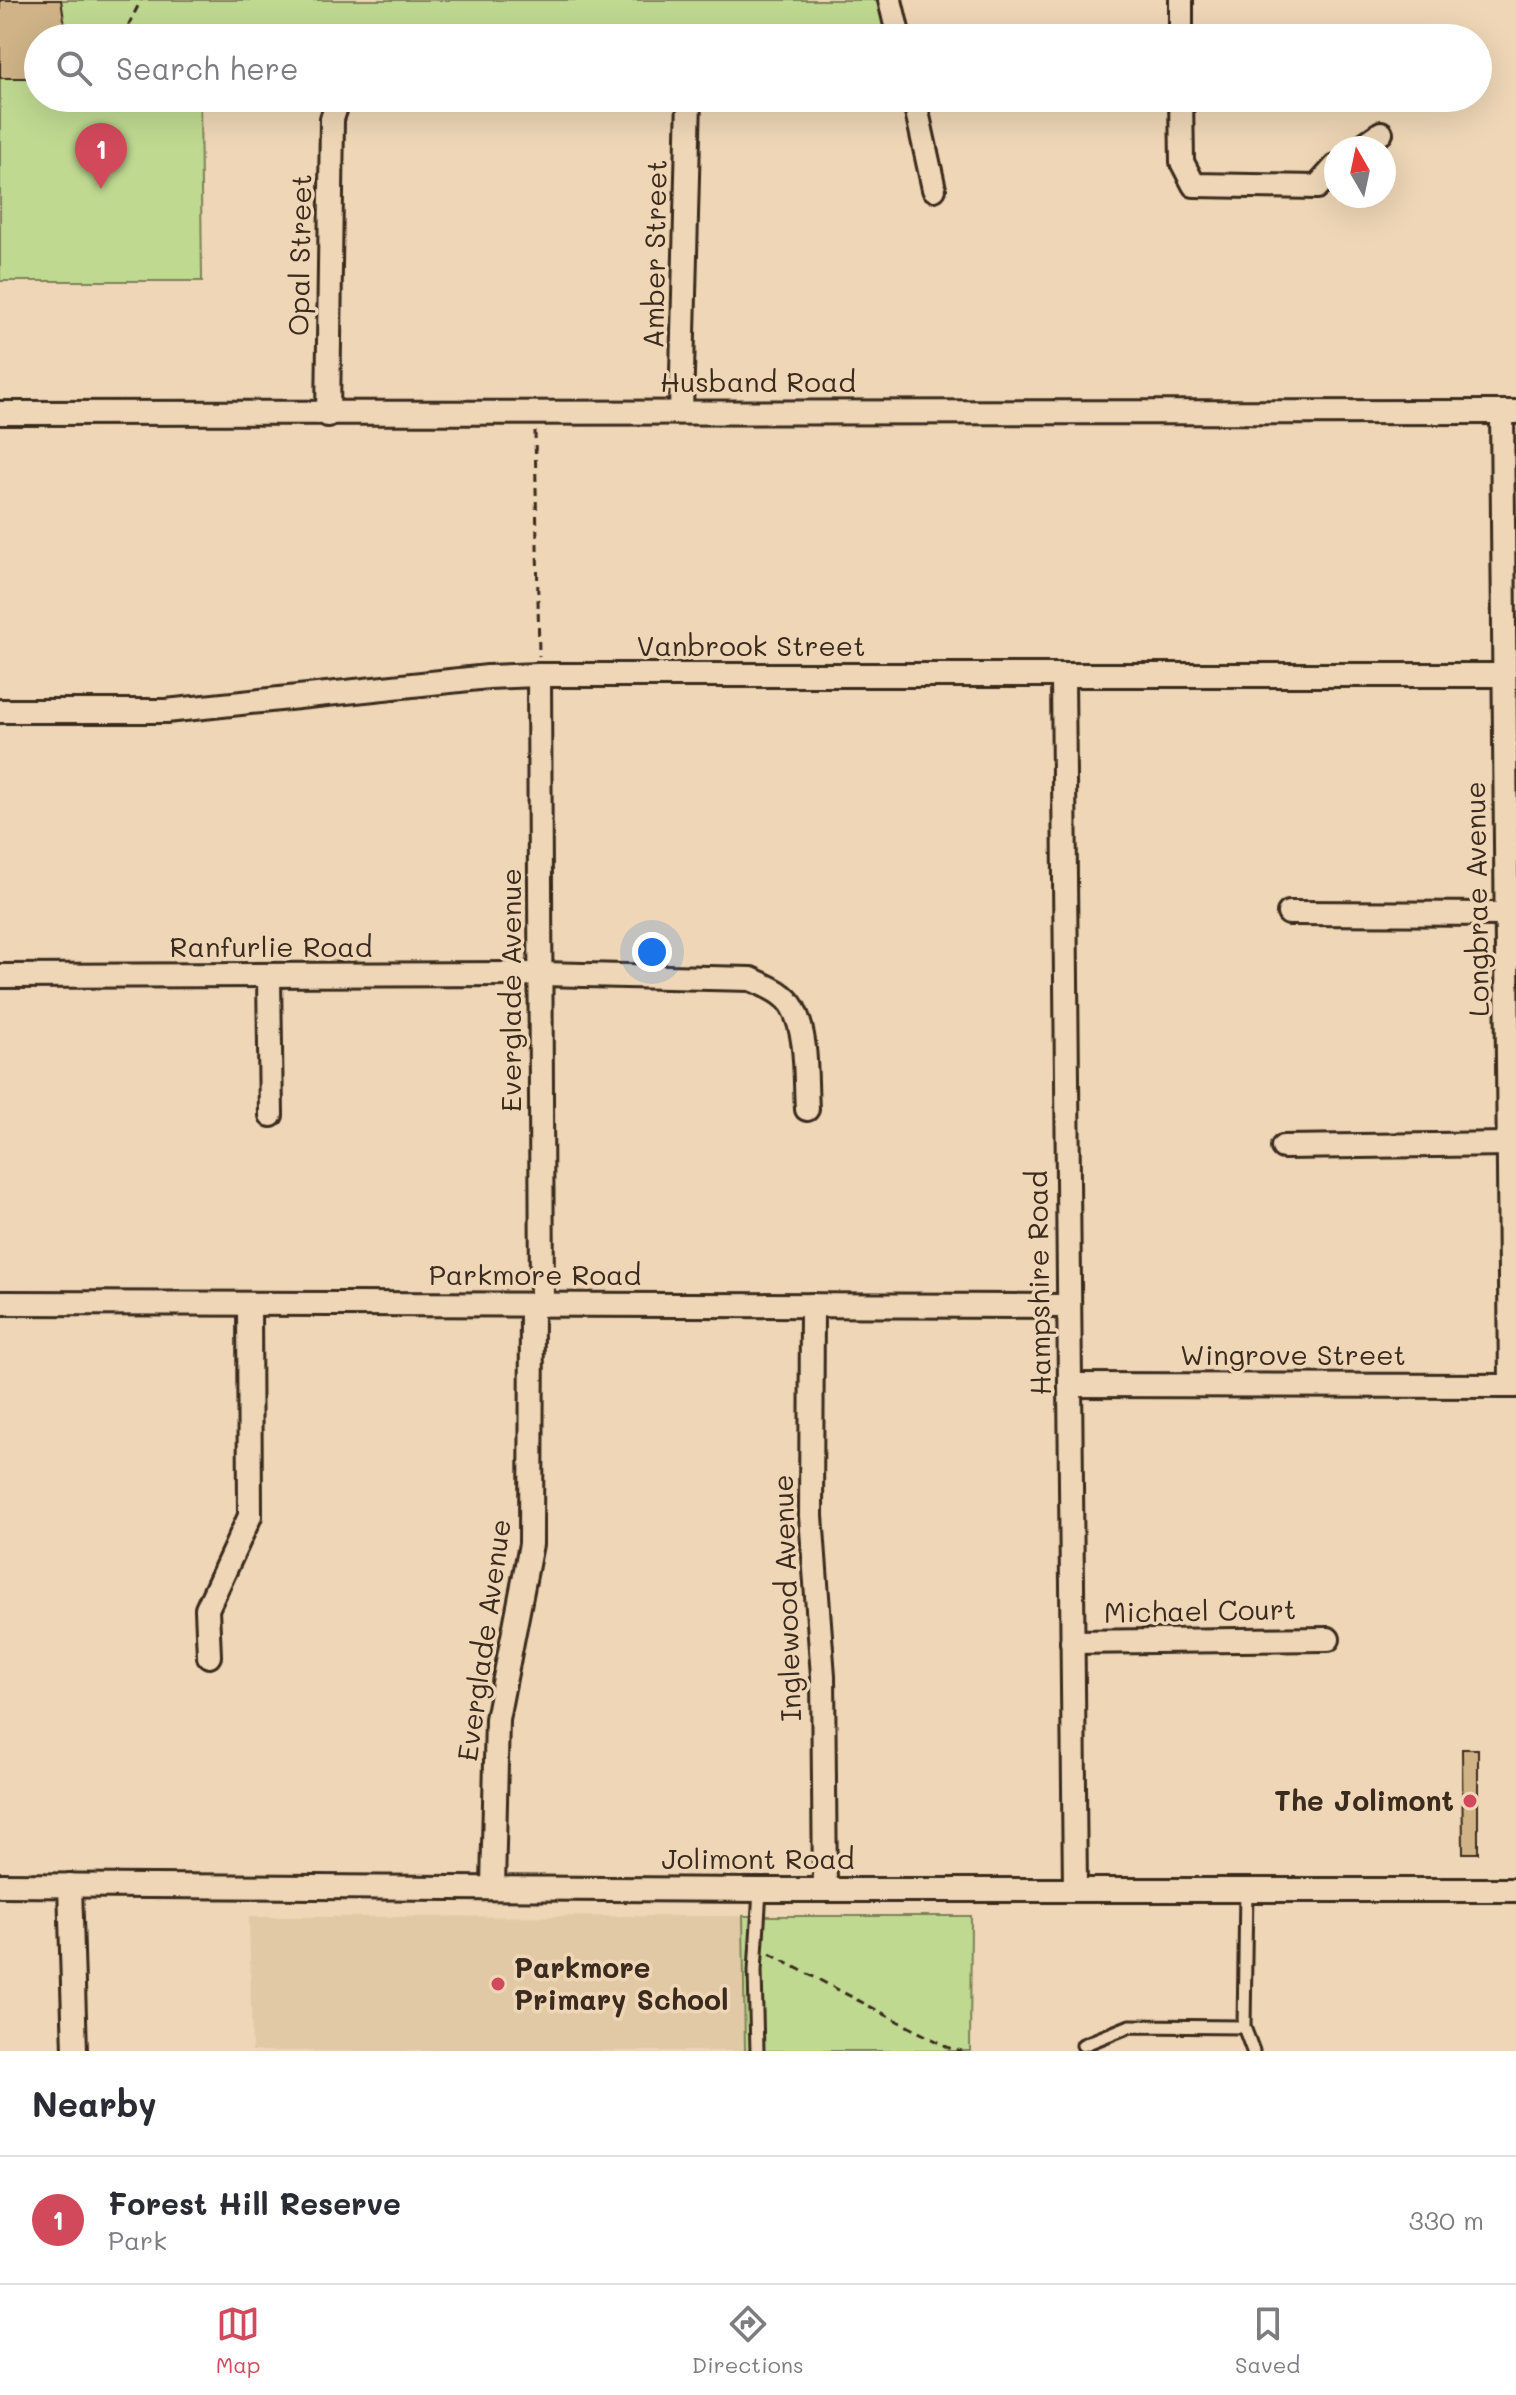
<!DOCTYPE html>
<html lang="en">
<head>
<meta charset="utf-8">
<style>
	body { margin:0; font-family:Mali,sans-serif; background:#f7f7f7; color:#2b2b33 }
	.compass { position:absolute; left:1324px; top:136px; width:72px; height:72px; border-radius:50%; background:#fff; box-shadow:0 8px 32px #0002; rotate:351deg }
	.you { position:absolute; left:652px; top:952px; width:28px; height:28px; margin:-20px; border:6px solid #fff; border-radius:50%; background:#1a73e8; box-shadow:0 0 0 12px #1a73e833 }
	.badge { display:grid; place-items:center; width:52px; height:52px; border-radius:50%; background:#d1495b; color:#fff; font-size:26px; font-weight:700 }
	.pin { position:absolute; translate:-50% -66px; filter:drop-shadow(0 2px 4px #0008) }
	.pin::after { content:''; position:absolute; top:42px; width:28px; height:24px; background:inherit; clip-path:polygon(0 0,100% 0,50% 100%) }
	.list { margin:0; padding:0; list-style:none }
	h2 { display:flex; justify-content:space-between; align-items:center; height:104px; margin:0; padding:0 32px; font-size:34px }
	h2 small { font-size:26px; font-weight:400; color:#7c7c81 }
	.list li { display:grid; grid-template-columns:52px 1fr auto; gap:24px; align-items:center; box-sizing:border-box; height:128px; padding:0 32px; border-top:2px solid #e1e1e2 }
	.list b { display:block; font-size:30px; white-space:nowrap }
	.list p { margin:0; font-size:26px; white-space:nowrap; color:#7c7c81 }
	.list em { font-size:26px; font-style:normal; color:#7c7c81 }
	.icon { flex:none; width:44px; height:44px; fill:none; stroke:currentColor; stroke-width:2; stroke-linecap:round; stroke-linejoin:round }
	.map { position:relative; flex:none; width:1516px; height:2051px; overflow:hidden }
	.search { position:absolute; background:#fff; box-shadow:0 8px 32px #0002; left:24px; right:24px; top:24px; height:88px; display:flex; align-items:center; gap:20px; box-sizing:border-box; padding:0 28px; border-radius:44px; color:#7c7c81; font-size:30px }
	.sheet { height:232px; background:#fff }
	nav { display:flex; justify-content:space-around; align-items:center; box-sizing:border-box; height:112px; border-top:2px solid #e1e1e2; background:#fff; font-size:22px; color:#7c7c81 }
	nav a { display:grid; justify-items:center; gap:4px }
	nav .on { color:#d1495b }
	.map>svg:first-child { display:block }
	.built { fill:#e2c9a5 }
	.green { fill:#bfd991; stroke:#7d8258; stroke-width:2 }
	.building { fill:#d0b488; stroke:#3b2a1e; stroke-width:2 }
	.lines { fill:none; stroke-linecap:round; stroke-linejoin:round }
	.service-casing { stroke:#3b2a1e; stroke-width:17 }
	.minor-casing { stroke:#3b2a1e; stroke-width:28 }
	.path { stroke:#3b2a1e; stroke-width:3; stroke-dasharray:8 6; stroke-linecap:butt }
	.service { stroke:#eed6b6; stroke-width:11 }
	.minor { stroke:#eed6b6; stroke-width:22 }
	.poi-dot { fill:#d1495b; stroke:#eed6b6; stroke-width:3 }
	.labels { text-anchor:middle; stroke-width:7; stroke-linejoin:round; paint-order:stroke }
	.street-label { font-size:28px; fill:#3b2a1e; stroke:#eed6b6 }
	.poi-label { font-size:28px; font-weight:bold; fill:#3b2a1e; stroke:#eed6b6; text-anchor:end }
</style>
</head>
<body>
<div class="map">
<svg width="1516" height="2051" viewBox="0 0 1516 2051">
	<rect width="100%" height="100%" fill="#eed6b6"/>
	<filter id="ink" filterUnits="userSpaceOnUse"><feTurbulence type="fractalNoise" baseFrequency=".0125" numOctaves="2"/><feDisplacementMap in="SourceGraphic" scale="16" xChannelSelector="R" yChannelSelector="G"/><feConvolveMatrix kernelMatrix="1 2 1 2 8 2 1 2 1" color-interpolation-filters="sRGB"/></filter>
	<g filter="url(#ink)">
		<!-- built -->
		<path class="built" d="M743,1916l2,135h-493l-3,-134z"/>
		<!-- green -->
		<g class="green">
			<path d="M0,0h878l9,38h-849v60h162l2,183h-202z"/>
			<path d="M743,1916h228l-1,135h-225z"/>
		</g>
		<!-- building -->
		<g class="building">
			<path d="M0,0h61l4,26 12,12h-39v40h-38z"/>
			<path d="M1462,1749h16v104h-15z"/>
		</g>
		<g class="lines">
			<!-- service casing -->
			<g class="service-casing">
				<g id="service">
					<path d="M1246,1889l-2,138 9,24"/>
					<path d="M1083,2045l47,-19 114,1"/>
					<path d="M757,2051l-2,-80 5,-81"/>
				</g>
			</g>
			<!-- minor casing -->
			<g class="minor-casing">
				<g id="minor">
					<path d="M890,0l9,38"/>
					<path d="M1181,0v38"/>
					<path d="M914,98l20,91"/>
					<path d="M1181,98l1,64 12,23 123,2 19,-21"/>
					<path d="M1359,148l22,-15"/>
					<path d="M681,412l8,-314"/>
					<path d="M1502,412l9,974"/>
					<path d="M0,413l1516,-1"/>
					<path d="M328,415l4,-296 7,-21"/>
					<path d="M539,675l3,630"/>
					<path d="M1063,677l12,1211"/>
					<path d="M0,711h166l322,-34 51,-2h965"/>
					<path d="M1289,913l219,1"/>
					<path d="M0,976l542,-2 209,5c15,7 33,13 42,29 15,28 12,70 14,101"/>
					<path d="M269,978l2,137"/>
					<path d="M1283,1147l227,-3"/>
					<path d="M0,1303l1069,3"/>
					<path d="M812,1305l-1,211 12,160 2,213"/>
					<path d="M1070,1385l446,1"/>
					<path d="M1072,1642l256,-3"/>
					<path d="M209,1656l-2,-47 43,-93 -1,-212"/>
					<path d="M0,1885l760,5h756"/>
					<path d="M70,1885l5,166"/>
					<path d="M493,1886l4,-167 34,-175 1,-239"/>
				</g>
			</g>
			<!-- path -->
			<g class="path">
				<path d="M129,38l-4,-6 16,-32"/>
				<path d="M535,431l4,225"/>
				<path d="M770,1954l179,94 13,3"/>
			</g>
			<!-- service -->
			<use href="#service" class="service"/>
			<!-- minor -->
			<use href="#minor" class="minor"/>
		</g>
	</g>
	<!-- markers -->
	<g class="poi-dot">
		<circle cx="1470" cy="1801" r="8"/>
		<circle cx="498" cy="1984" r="8"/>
	</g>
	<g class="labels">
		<!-- street labels -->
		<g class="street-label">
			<text transform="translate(655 254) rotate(-89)" y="10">Amber Street</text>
			<text transform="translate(300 255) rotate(-89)" y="10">Opal Street</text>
			<text x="758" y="392">Husband Road</text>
			<text x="751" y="656">Vanbrook Street</text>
			<text transform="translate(1477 899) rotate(-91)" y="10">Longbrae Avenue</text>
			<text x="271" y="957">Ranfurlie Road</text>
			<text transform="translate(511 990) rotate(-90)" y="10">Everglade Avenue</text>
			<text x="535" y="1285">Parkmore Road</text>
			<text transform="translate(1039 1283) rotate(-91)" y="10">Hampshire Road</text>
			<text x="1293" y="1365">Wingrove Street</text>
			<text transform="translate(787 1598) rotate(-92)" y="10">Inglewood Avenue</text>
			<text transform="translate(1200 1611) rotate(-1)" y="10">Michael Court</text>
			<text transform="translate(484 1640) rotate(-82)" y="10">Everglade Avenue</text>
			<text x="758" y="1869">Jolimont Road</text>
		</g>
		<!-- poi labels -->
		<g class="poi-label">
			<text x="1454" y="1811">The Jolimont</text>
			<text x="514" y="1978" text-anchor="start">Parkmore<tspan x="514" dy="32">Primary School</tspan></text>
		</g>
	</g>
</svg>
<svg class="compass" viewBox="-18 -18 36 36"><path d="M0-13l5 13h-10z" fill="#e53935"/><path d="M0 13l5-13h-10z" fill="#7c7c81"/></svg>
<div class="you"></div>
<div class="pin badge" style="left:101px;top:189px">1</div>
<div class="search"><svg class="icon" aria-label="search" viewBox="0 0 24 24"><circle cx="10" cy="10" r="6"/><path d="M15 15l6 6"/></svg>Search here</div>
</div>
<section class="sheet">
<h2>Nearby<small></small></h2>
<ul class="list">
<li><span class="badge">1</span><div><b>Forest Hill Reserve</b><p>Park</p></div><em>330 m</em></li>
</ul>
</section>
<nav>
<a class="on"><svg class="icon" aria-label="map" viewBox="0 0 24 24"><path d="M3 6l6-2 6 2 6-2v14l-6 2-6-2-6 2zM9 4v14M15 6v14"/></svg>Map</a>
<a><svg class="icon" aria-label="directions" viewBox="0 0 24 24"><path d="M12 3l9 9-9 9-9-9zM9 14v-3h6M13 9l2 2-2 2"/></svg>Directions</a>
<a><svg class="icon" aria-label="saved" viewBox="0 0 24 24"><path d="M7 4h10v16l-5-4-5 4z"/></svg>Saved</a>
</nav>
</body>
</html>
